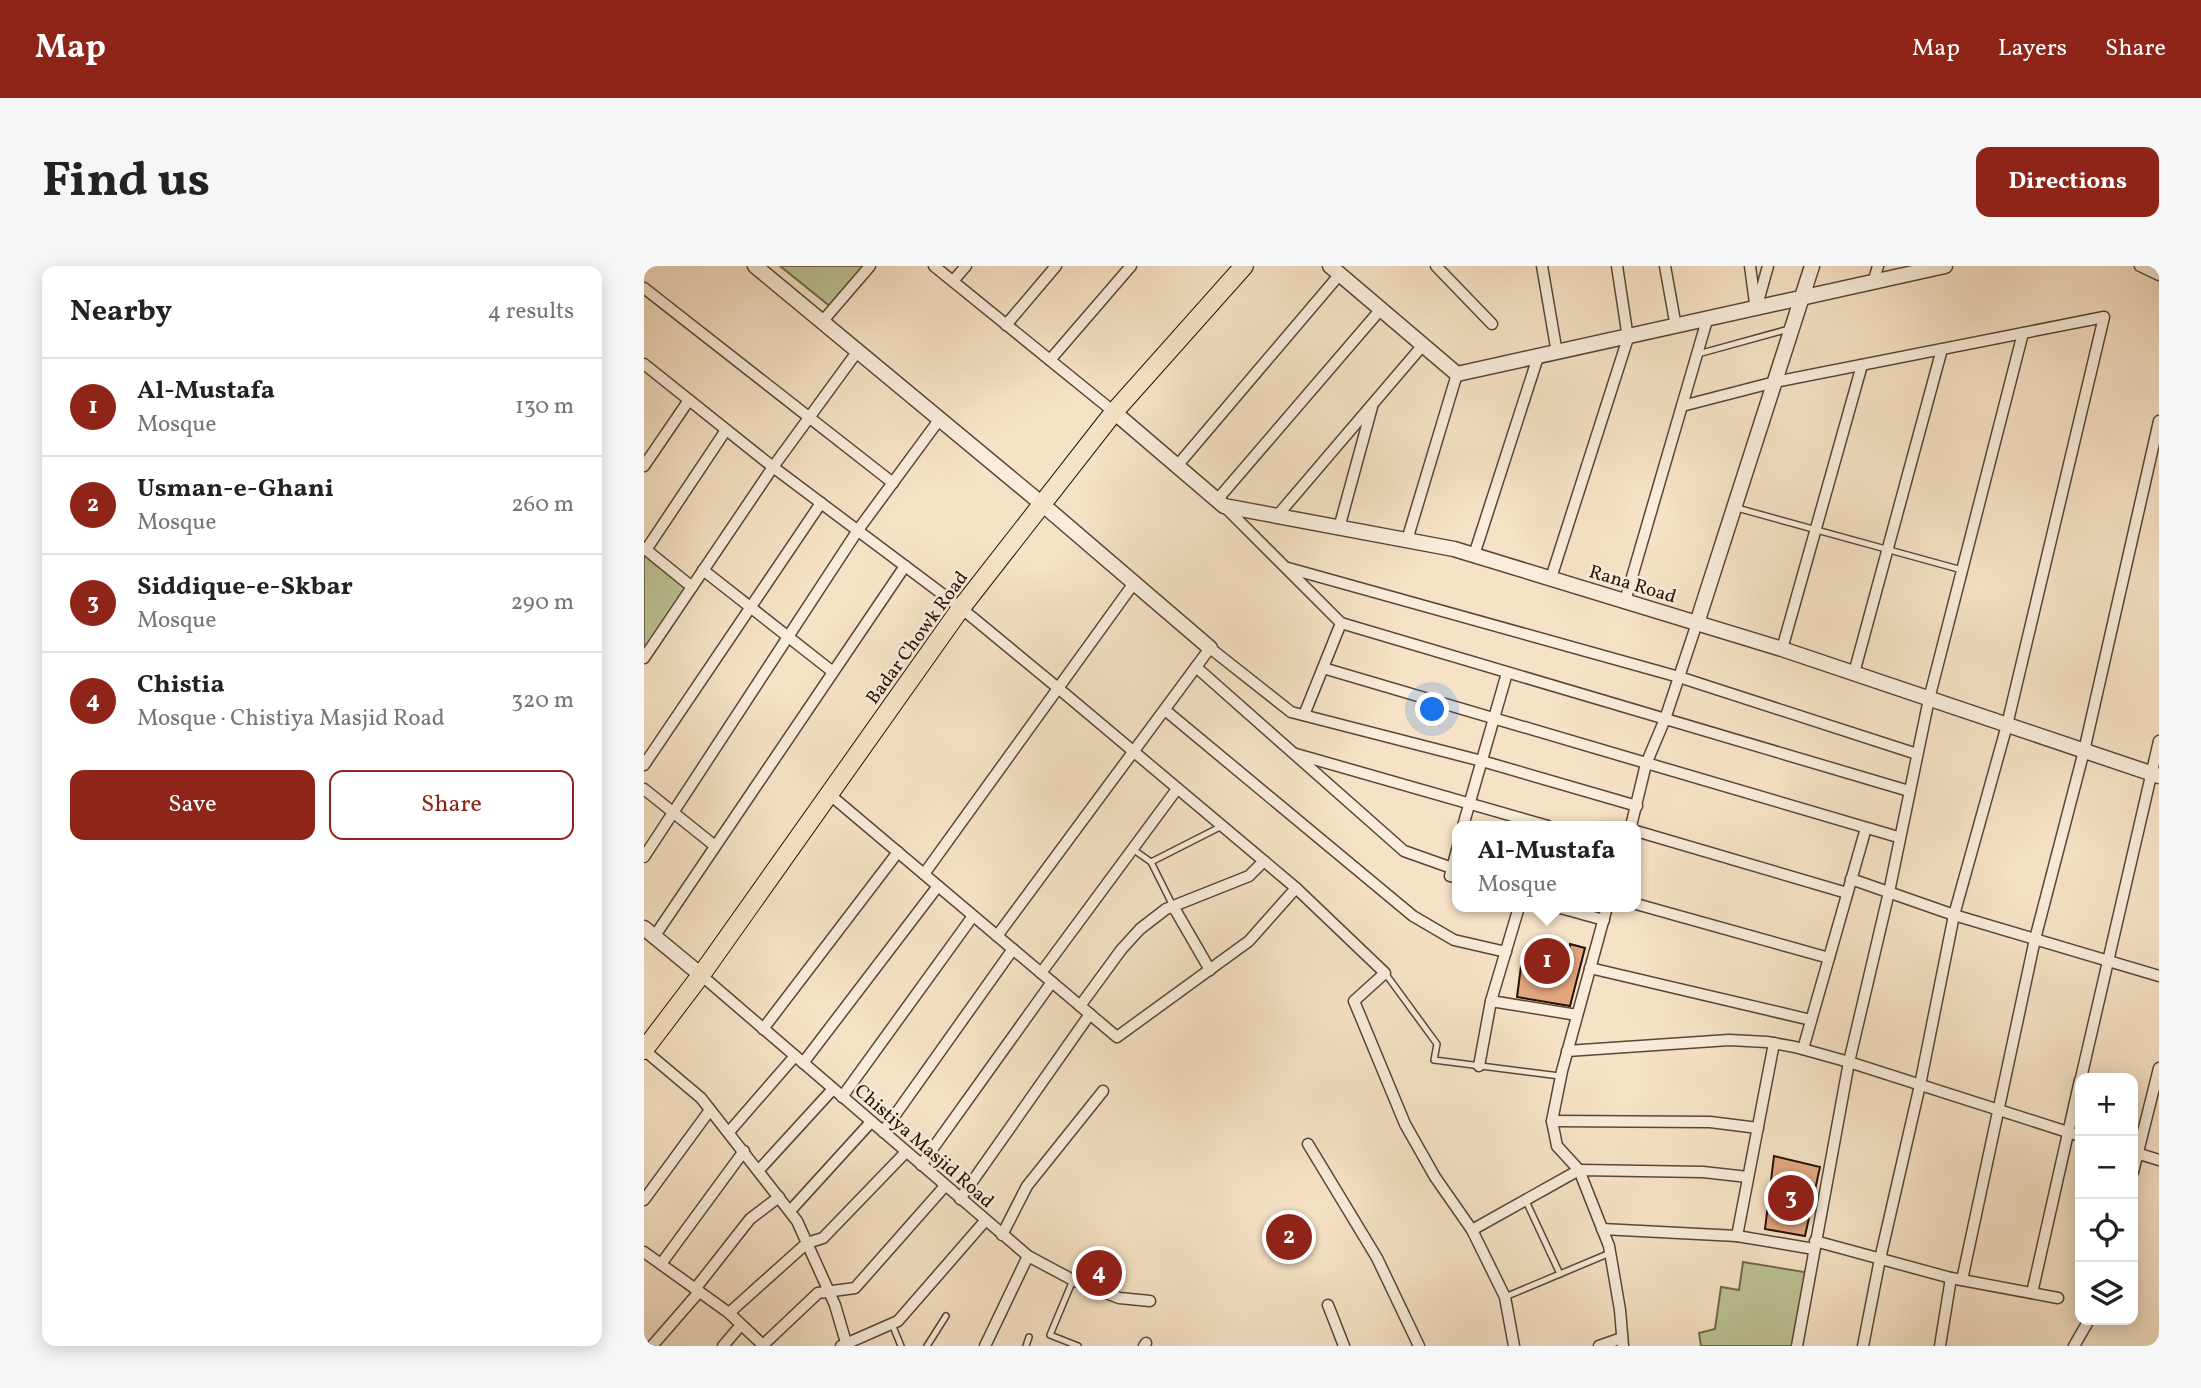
<!DOCTYPE html>
<html lang="en">
<head>
<meta charset="utf-8">
<style>
	body { margin:0; font-family:Vollkorn,serif; background:#f6f6f6; color:#222 }
	.controls { position:absolute; right:21px; bottom:21px; display:grid; overflow:hidden; border-radius:14px; box-shadow:0 4px 18px #0003 }
	.controls button { width:63px; height:63px; display:grid; place-items:center; padding:0; border:0; border-bottom:2px solid #e0e0e0; background:#fff; color:#222; font:35px sans-serif }
	.you { position:absolute; left:789px; top:444px; width:24px; height:24px; margin:-18px; border:5px solid #fff; border-radius:50%; background:#1a73e8; box-shadow:0 0 0 10px #1a73e833 }
	.badge { display:grid; place-items:center; width:46px; height:46px; border-radius:50%; background:#8f2418; color:#fff; font-size:23px; font-weight:700 }
	.pin { position:absolute; translate:-50% -50%; border:4px solid #fff; box-shadow:0 2px 7px #0006 }
	.popup { position:absolute; left:808px; top:555px; width:189px; height:91px; box-sizing:border-box; display:grid; place-content:center; border-radius:14px; background:#fff; filter:drop-shadow(0 2px 5px #0005); font-size:23px; white-space:nowrap; color:#767676 }
	.popup b { font-size:26px; color:#222 }
	.popup::after { content:''; position:absolute; left:50%; top:100%; margin-left:-14px; border:14px solid transparent; border-top-color:#fff }
	.list { margin:0; padding:0; list-style:none }
	h2 { display:flex; justify-content:space-between; align-items:center; height:91px; margin:0; padding:0 28px; font-size:30px }
	h2 small { font-size:23px; font-weight:400; color:#767676 }
	.list li { display:grid; grid-template-columns:46px 1fr auto; gap:21px; align-items:center; box-sizing:border-box; height:98px; padding:0 28px; border-top:2px solid #e0e0e0 }
	.list b { display:block; font-size:26px; white-space:nowrap }
	.list p { margin:0; font-size:23px; white-space:nowrap; color:#767676 }
	.list em { font-size:23px; font-style:normal; color:#767676 }
	.actions { display:flex; gap:14px; padding:21px 28px }
	.actions a { flex:1; padding:16px 0; border:2px solid #8f2418; border-radius:14px; text-align:center; font-size:24px; color:#8f2418 }
	.actions .main { background:#8f2418; color:#fff }
	.icon { flex:none; width:38px; height:38px; fill:none; stroke:currentColor; stroke-width:2; stroke-linecap:round; stroke-linejoin:round }
	.map { position:relative; flex:none; width:1515px; height:1080px; overflow:hidden; border-radius:14px }
	header { display:flex; align-items:center; gap:42px; box-sizing:border-box; height:98px; padding:0 35px; background:#8f2418; color:#fff }
	header strong { font-size:33px }
	nav { display:flex; gap:38px; margin-inline-start:auto; font-size:24px }
	.intro { display:flex; align-items:center; justify-content:space-between; box-sizing:border-box; height:168px; padding:0 42px }
	h1 { margin:0; font-size:49px }
	.button { padding:18px 32px; border-radius:14px; background:#8f2418; color:#fff; font-size:24px; font-weight:700 }
	main { display:flex; gap:42px; padding:0 42px }
	aside { flex:1; background:#fff; border-radius:14px; box-shadow:0 4px 18px #0003 }
	.map>svg:first-child { display:block }
	.green { fill:#bcc395; stroke:#716a4d; stroke-width:2 }
	.building { fill:#e3a77f; stroke:#261205; stroke-width:2 }
	.lines { fill:none; stroke-linecap:round; stroke-linejoin:round }
	.service-casing { stroke:#5a4635; stroke-width:8 }
	.minor-casing { stroke:#5a4635; stroke-width:13 }
	.tertiary-casing { stroke:#5a4635; stroke-width:17 }
	.primary-casing { stroke:#261205; stroke-width:20 }
	.service { stroke:#f9ecda; stroke-width:5 }
	.minor { stroke:#f9ecda; stroke-width:10 }
	.tertiary { stroke:#f9ecda; stroke-width:14 }
	.primary { stroke:#f6e2c6; stroke-width:18 }
	.labels { text-anchor:middle; stroke-width:5; stroke-linejoin:round; paint-order:stroke }
	.street-label { font-size:19px; fill:#261205; stroke:#f9ecda }
</style>
</head>
<body>
<header>
<strong>Map</strong>
<nav><a>Map</a><a>Layers</a><a>Share</a></nav>
</header>
<div class="intro"><h1>Find us</h1><a class="button">Directions</a></div>
<main>
<aside>
<h2>Nearby<small>4 results</small></h2>
<ul class="list">
<li><span class="badge">1</span><div><b>Al-Mustafa</b><p>Mosque</p></div><em>130 m</em></li>
<li><span class="badge">2</span><div><b>Usman-e-Ghani</b><p>Mosque</p></div><em>260 m</em></li>
<li><span class="badge">3</span><div><b>Siddique-e-Skbar</b><p>Mosque</p></div><em>290 m</em></li>
<li><span class="badge">4</span><div><b>Chistia</b><p>Mosque · Chistiya Masjid Road</p></div><em>320 m</em></li>
</ul>
<div class="actions"><a class="main">Save</a><a>Share</a></div>
</aside>
<div class="map">
<svg width="1515" height="1080" viewBox="0 0 1515 1080">
	<rect width="100%" height="100%" fill="#f6e2c6"/>
	<filter id="stains"><feTurbulence type="fractalNoise" baseFrequency=".00286" numOctaves="4"/><feColorMatrix values="0 0 0 0 .2 0 0 0 0 .09 0 0 0 0 .02 0 0 0 .5 -.17"/></filter>
	<radialGradient id="worn" r=".72"><stop offset=".6" stop-color="#630" stop-opacity="0"/><stop offset="1" stop-color="#630" stop-opacity=".3"/></radialGradient>
	<!-- green -->
	<g class="green">
		<path d="M136,0h87l-36,41z"/>
		<path d="M0,283l48,38 -48,71z"/>
		<path d="M1099,996l67,11 -14,73h-95l-2,-13 16,-4 6,-42 18,3z"/>
	</g>
	<!-- building -->
	<g class="building">
		<path d="M926,678l15,4 -15,58 -53,-9 4,-31 46,7z"/>
		<path d="M1130,890l46,11 -15,69 -40,-7z"/>
		<path d="M631,959l31,3 -3,21 -30,-3z"/>
		<path d="M447,990l29,13 -9,17 -31,-12z"/>
	</g>
	<g class="lines">
		<!-- service casing -->
		<g class="service-casing">
			<g id="service">
				<path d="M1054,88l91,-25"/>
				<path d="M1093,242l225,62"/>
				<path d="M490,584l17,12 22,44"/>
				<path d="M507,596l71,-36"/>
				<path d="M741,707l52,71 -3,16 126,16"/>
				<path d="M882,935l34,73"/>
				<path d="M429,1014l-23,55 28,11"/>
				<path d="M861,1031l105,-44"/>
				<path d="M248,1058l9,22"/>
				<path d="M283,1080l19,-30"/>
				<path d="M382,1080l3,-9"/>
			</g>
		</g>
		<!-- minor casing -->
		<g class="minor-casing">
			<g id="minor">
				<path d="M290,0l180,146"/>
				<path d="M792,0l56,58"/>
				<path d="M898,0l15,87"/>
				<path d="M1021,0l11,61"/>
				<path d="M1106,0l5,37"/>
				<path d="M1496,0l19,9"/>
				<path d="M309,15l13,-15"/>
				<path d="M1229,17l5,-17"/>
				<path d="M0,22l249,195"/>
				<path d="M1112,43l12,-43"/>
				<path d="M177,57l49,-57"/>
				<path d="M362,59l50,-59"/>
				<path d="M406,94l81,-94"/>
				<path d="M0,98l129,103 188,141 97,80 238,200 89,85 -31,28 51,123 30,53 37,53 33,67 9,49"/>
				<path d="M1038,140l93,-24 329,-65 -97,408 -53,190 -34,170 -40,174 -17,87"/>
				<path d="M0,200l45,-66"/>
				<path d="M533,200l163,-192"/>
				<path d="M573,234l164,-191"/>
				<path d="M580,240l117,117 568,168"/>
				<path d="M633,250l146,-171"/>
				<path d="M695,262l33,-121"/>
				<path d="M763,274l50,-166"/>
				<path d="M0,282l48,39"/>
				<path d="M2,284l80,-120"/>
				<path d="M830,289l64,-198"/>
				<path d="M644,302l391,109 238,77"/>
				<path d="M59,304l130,102"/>
				<path d="M907,312l77,-240 -11,-72"/>
				<path d="M981,335l82,-281"/>
				<path d="M1138,383l80,-284"/>
				<path d="M0,392l129,-191 84,-115"/>
				<path d="M552,401l208,184 48,17"/>
				<path d="M679,402l575,169"/>
				<path d="M1210,407l88,-324"/>
				<path d="M521,444l248,206 41,24 52,12"/>
				<path d="M660,449l37,-92"/>
				<path d="M652,488l252,72"/>
				<path d="M0,499l177,-262"/>
				<path d="M0,523l71,57"/>
				<path d="M185,528l288,243 132,-96 47,-53"/>
				<path d="M819,560l44,-153"/>
				<path d="M987,560l15,-62 19,-45 32,-96"/>
				<path d="M992,565l211,62"/>
				<path d="M814,580l-8,30 8,2"/>
				<path d="M0,591l214,-327 81,-110"/>
				<path d="M280,608l210,-291"/>
				<path d="M1207,613l103,36 205,61"/>
				<path d="M992,638l193,54"/>
				<path d="M529,640l37,64"/>
				<path d="M913,641l47,13"/>
				<path d="M963,641l-45,164 -10,50 5,25 22,24 30,76 11,64 3,36"/>
				<path d="M353,670l213,-288 81,64 191,49 155,45"/>
				<path d="M10,671l251,-371"/>
				<path d="M946,702l221,52"/>
				<path d="M397,707l136,-184"/>
				<path d="M57,709l327,281 45,24 46,18 31,3"/>
				<path d="M847,735l86,14"/>
				<path d="M436,740l41,-56 19,-21 26,-20 83,-33 15,-15"/>
				<path d="M119,763l135,-177"/>
				<path d="M1159,783l63,-221"/>
				<path d="M0,784l57,48 96,123 38,84 12,41"/>
				<path d="M923,785l162,-11 38,2 28,5 54,15 231,74"/>
				<path d="M159,797l135,-177"/>
				<path d="M835,800l12,-65 28,-94"/>
				<path d="M1437,812l78,-337"/>
				<path d="M198,831l131,-181"/>
				<path d="M908,855l158,1 48,6"/>
				<path d="M85,866l66,-76"/>
				<path d="M239,866l130,-183"/>
				<path d="M664,878l69,114 42,88"/>
				<path d="M1489,886l26,8"/>
				<path d="M277,899l131,-183"/>
				<path d="M115,904l74,-81"/>
				<path d="M1489,906l26,-104"/>
				<path d="M316,933l130,-185"/>
				<path d="M0,934l66,-90"/>
				<path d="M146,945l81,-89"/>
				<path d="M958,963l135,7 77,13"/>
				<path d="M828,964l107,-60 124,2 45,5"/>
				<path d="M358,969l25,-49 76,-95"/>
				<path d="M1093,970l37,-193"/>
				<path d="M1171,975l136,37"/>
				<path d="M0,986l85,61 35,33"/>
				<path d="M17,998l83,-113"/>
				<path d="M1318,1014l73,-341 49,-188 75,-330"/>
				<path d="M51,1023l55,-70 29,-22"/>
				<path d="M1388,1027l48,-213"/>
				<path d="M684,1039l16,41"/>
				<path d="M85,1047l78,-70 16,-5 83,-86"/>
				<path d="M119,1079l55,-52 37,-5 90,-102"/>
				<path d="M8,1080l47,-54"/>
				<path d="M79,1080l18,-21"/>
				<path d="M197,1080l57,-25 87,-100"/>
				<path d="M341,1080l43,-90"/>
				<path d="M500,1080l2,-3"/>
				<path d="M955,1080l23,-8"/>
				<path d="M1153,1080l52,-284 40,-170 40,-193 94,-366"/>
				<path d="M1296,1080l11,-68 107,20"/>
				<path d="M1430,1080l15,-26"/>
			</g>
		</g>
		<!-- tertiary casing -->
		<g class="tertiary-casing">
			<g id="tertiary">
				<path d="M111,0l287,238 168,144"/>
				<path d="M686,0l127,108 488,-108"/>
				<path d="M470,146l110,94 230,43 328,100 377,127"/>
				<path d="M1053,357l115,-357"/>
				<path d="M0,662l57,47"/>
			</g>
		</g>
		<!-- primary casing -->
		<g class="primary-casing">
			<path id="primary" d="M0,784l57,-75 260,-367 153,-196 130,-146"/>
		</g>
		<!-- service -->
		<use href="#service" class="service"/>
		<!-- minor -->
		<use href="#minor" class="minor"/>
		<!-- tertiary -->
		<use href="#tertiary" class="tertiary"/>
		<!-- primary -->
		<use href="#primary" class="primary"/>
	</g>
	<g class="labels">
		<!-- street labels -->
		<g class="street-label">
			<text transform="translate(989 317) rotate(17)" y="7">Rana Road</text>
			<text transform="translate(272 371) rotate(-54)" y="7">Badar Chowk Road</text>
			<text transform="translate(281 879) rotate(41)" y="7">Chistiya Masjid Road</text>
		</g>
	</g>
	<rect width="100%" height="100%" filter="url(#stains)"/>
	<rect width="100%" height="100%" fill="url(#worn)"/>
</svg>
<div class="controls">
<button>+</button>
<button>−</button>
<button><svg class="icon" aria-label="locate" viewBox="0 0 24 24"><circle cx="12" cy="12" r="6"/><path d="M12 2v4M12 18v4M2 12h4M18 12h4"/></svg></button>
<button><svg class="icon" aria-label="layers" viewBox="0 0 24 24"><path d="M12 4l9 5-9 5-9-5zM3 14l9 5 9-5"/></svg></button>
</div>
<div class="you"></div>
<div class="pin badge" style="left:903px;top:695px">1</div>
<div class="popup"><b>Al-Mustafa</b>Mosque</div>
<div class="pin badge" style="left:645px;top:971px">2</div>
<div class="pin badge" style="left:1147px;top:932px">3</div>
<div class="pin badge" style="left:455px;top:1007px">4</div>
</div>
</main>
</body>
</html>
